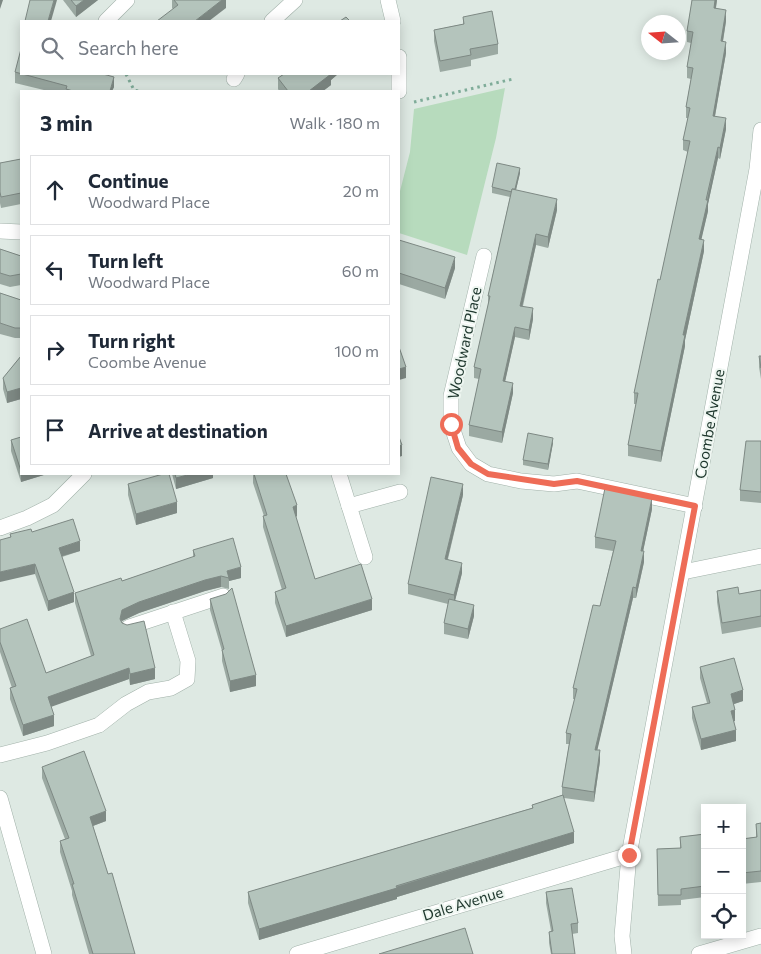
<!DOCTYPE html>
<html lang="en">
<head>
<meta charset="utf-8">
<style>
	body { margin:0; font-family:Commissioner,sans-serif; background:#f2f2f3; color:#1f2937 }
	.controls { position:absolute; right:15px; bottom:15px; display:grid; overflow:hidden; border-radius:0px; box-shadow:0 2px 12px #0003 }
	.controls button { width:45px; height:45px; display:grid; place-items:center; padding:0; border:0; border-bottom:1px solid #e0e1e3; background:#fff; color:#1f2937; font:25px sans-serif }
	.compass { position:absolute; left:641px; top:15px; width:45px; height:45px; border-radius:50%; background:#fff; box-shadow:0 2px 12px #0003; rotate:287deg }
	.stop { position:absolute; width:15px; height:15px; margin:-11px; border:4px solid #ee6c57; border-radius:50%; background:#fff }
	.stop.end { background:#ee6c57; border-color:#fff; box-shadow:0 1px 5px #0008 }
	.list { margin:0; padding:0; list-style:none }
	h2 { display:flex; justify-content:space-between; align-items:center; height:65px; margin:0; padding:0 20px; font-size:21px }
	h2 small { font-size:16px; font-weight:400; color:#747a83 }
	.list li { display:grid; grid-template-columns:32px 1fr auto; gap:15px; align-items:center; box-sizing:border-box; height:70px; margin:0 10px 10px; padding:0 10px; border:1px solid #e0e1e3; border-radius:0px }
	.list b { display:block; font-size:19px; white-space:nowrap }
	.list p { margin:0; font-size:16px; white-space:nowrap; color:#747a83 }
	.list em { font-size:16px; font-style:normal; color:#747a83 }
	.icon { flex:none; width:28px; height:28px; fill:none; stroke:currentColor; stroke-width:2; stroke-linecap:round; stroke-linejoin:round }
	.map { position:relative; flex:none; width:761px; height:954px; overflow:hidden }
	.search { position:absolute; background:#fff; box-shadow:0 2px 12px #0003; left:20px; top:20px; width:380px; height:55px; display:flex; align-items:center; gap:12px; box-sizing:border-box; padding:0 18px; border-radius:0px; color:#747a83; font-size:19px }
	.panel { position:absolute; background:#fff; box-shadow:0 2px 12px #0003; left:20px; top:90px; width:380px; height:385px; border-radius:0px }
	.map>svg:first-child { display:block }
	.green { fill:#b7dbbd }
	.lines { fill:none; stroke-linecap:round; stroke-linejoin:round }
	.minor-casing { stroke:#a1b1a9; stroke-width:16 }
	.path { stroke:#7fac99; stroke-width:3; stroke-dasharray:2.5 4; stroke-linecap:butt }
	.minor { stroke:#fff; stroke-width:15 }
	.wall { fill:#9ba9a2 }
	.shaded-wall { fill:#7e8984 }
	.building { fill:#b4c4bc; stroke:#7e8984 }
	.route { stroke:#ee6c57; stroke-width:6 }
	.labels { text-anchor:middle; stroke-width:4; stroke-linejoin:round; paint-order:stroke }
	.street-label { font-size:15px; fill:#20392f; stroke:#eef6f1 }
</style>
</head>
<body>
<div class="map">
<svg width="761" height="954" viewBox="0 0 761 954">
	<rect width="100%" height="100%" fill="#dee9e3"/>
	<!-- green -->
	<path class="green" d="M505,88l-9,50 -29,117 -68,-22v-38l11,-43 4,-43z"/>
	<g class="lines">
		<!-- minor casing -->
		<g class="minor-casing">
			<g id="minor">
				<path d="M388,0l5,21"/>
				<path d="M106,21l21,-21"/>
				<path d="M272,21l23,-21"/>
				<path d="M234,79l3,-5"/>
				<path d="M399,91v-34"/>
				<path d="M0,231l21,1"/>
				<path d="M484,256l-33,140v28l8,24 12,16 17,10 33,7 33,3 23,-3 118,25"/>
				<path d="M339,474l26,83"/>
				<path d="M349,506l51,-14"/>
				<path d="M0,528l27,-10 26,-13 31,-31"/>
				<path d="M683,572l78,-16"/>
				<path d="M129,627l94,-31"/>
				<path d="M0,755l47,-12 52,-18 27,-21 22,-12 23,-4 16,-9 1,-18 -15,-49"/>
				<path d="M0,798l44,156"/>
				<path d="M297,954l332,-99"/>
				<path d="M624,954l-2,-18 7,-81 128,-686 4,-39"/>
				<path d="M699,954l62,-18"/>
			</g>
		</g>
		<!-- path -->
		<g class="path">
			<path d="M126,74l8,16 4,1"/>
			<path d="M414,102l99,-23"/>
		</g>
		<!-- minor -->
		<use href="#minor" class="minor"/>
	</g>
	<!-- wall -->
	<g class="wall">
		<path d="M63,0h35l-22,17z"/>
		<path d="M172,0h54v8l-53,1 -1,-1z"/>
		<path d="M692,0h25l-1,8 10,13 -3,21 3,11 -11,63 11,13 -6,30 -2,-1 -10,46v7l-7,28 3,12 -19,89v6l-24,116 -33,-6v-11l8,-41h-2v-11l26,-113 28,-128 -5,-2v-10l5,-22h-2v-11l5,-28 -4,-1v-11l4,-24 -4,-1v-11z"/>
		<path d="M463,17l35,27v10l-27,6v6l-31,6 -6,-31v-11l29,-6z"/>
		<path d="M15,72l99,15 -2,4h-64l-33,-8z"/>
		<path d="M284,74h54l-7,6v5l-8,6h-44l-1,-2v-11z"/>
		<path d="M21,159v45l-20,4 -1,-5v-40z"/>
		<path d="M520,173l-4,17 41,20 -9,38 -12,-3 -13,61 10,13 -4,21 -14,-3 -10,44 8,12 -11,50 -33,-7v-11l10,-46 -5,-1v-11l14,-61v-10l22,-99 -18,-4v-6z"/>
		<path d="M399,240l56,28 -10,31 -46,-15z"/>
		<path d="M0,249l21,7v29l-11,2 -10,-3z"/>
		<path d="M0,293l21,7v38h-6l-15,-4z"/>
		<path d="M21,356v43l-14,4 -4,-14v-11z"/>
		<path d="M759,356h2v23l-2,-12z"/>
		<path d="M11,440l36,34 -26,8 -10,-31z"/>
		<path d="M761,441v62l-21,-2v-11z"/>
		<path d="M553,443l-5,27 -25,-5v-5z"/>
		<path d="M172,474h41v4l-37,11z"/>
		<path d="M253,474h33l11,42 -1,1 19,62 57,31 -86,27 -11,-34v-11l7,-2 -19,-63v-11h1l-11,-33z"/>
		<path d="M128,484l49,29 -41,12 -8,-30z"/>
		<path d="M463,495l-15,64 14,14 -7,27 19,16 -6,23 -24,-5v-11l4,-19 -40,-10v-10z"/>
		<path d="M652,509l-9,42 1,11 -8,36h-3l-36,152 3,11 -6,41 -30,-4 10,45 -177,54v2l-138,41 -11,-37v-11l284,-84v-3l30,-10v-8l7,-43h-3v-11l9,-34h-2v-11l27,-82 13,-55 -18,-3v-11z"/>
		<path d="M32,532l48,19 -18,6 12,45 -26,9 -13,-37 -25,-37v-3z"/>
		<path d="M193,550l48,28 -12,3v8l-8,-2 -16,4 -66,22 -17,8 33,58 -25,6 -1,-6 -78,27 3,20 -31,10 -13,-37v-11h2l-12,-36v-23l46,44 45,-17 -16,-53v-10l47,-12 71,-24z"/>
		<path d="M761,590v37l-39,7 -5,-32v-11l22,3z"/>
		<path d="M210,599l46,87 -26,6 -8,-31v-10l-12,-41z"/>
		<path d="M700,667l43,34 -9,3 1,17h-1l2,20 -35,9 -9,-32v-11l15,-4 -7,-25z"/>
		<path d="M42,767l64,54 -13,5 15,48 27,80h-46l-17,-59v-4l-12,-39v-11l5,-2 -23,-61z"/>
		<path d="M761,823v59l-19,2v-45l14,-2v-13z"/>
		<path d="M705,834v63l-24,3v5l-23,1 -1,-57 23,-1v-11z"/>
		<path d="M546,892l32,31v10l-6,1 3,20h-24l-2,-11v-11l2,-1 -5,-28z"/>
	</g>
	<!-- shaded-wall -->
	<g class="shaded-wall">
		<path d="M0,0h3l-3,9z"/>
		<path d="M54,0h3l-6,21h-3z"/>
		<path d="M84,0h14l-22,17v-11z"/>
		<path d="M222,0h4v8l-17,13h-14z"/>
		<path d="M715,0h2l-3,19v-11z"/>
		<path d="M726,10v11l-5,31v-11z"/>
		<path d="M726,42v11l-13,74v-11z"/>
		<path d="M328,74h10l-7,6v5l-8,6h-14z"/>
		<path d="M114,77v10l-2,4h-2z"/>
		<path d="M726,118v11l-6,30v-11z"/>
		<path d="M718,147v11l-10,46v7l-9,39v-11z"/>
		<path d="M520,168v5l-6,25v-6z"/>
		<path d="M557,199v11l-9,38v-11z"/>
		<path d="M536,234v11l-16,71v-10z"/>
		<path d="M704,240v11l-19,89v6l-24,116v-11l22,-116z"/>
		<path d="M455,257v11l-10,31v-11z"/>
		<path d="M533,308v11l-4,21v-10z"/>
		<path d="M515,327v10l-12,54v-10z"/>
		<path d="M406,367v11l-7,2v-11z"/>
		<path d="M513,383v10l-11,50v-11z"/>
		<path d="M21,388v11l-14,4v-11z"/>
		<path d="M553,438v5l-5,27v-6z"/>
		<path d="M402,445v11l-3,1v-11z"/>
		<path d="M21,471v3h26l-26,8z"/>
		<path d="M191,474h22v4l-37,11v-11z"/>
		<path d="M463,484v11l-18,74v-10z"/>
		<path d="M652,498v11l-11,52v-10z"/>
		<path d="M177,502v11l-41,12v-11z"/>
		<path d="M297,505v11l-4,2v-11z"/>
		<path d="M80,541v10l-21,6v-9z"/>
		<path d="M644,551v11l-8,36v-10z"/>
		<path d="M462,563v10l-8,32v-10z"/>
		<path d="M35,564v10l-35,8v-10z"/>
		<path d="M241,567v11l-12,3 -2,-10z"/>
		<path d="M221,576v11l-16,4 -66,22 -17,8 -2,-2 2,-9 17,-8 66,-22z"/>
		<path d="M633,587v11l-38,162v-10z"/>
		<path d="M74,592v10l-26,9v-10z"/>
		<path d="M372,599v11l-86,27v-11z"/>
		<path d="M474,605v11l-6,23v-10z"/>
		<path d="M129,668v11l-81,29v-11z"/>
		<path d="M155,668v11l-25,6v-11z"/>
		<path d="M256,675v11l-26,6v-11z"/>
		<path d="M743,690v11l-12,4v-11z"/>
		<path d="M735,710v11l-4,1v-11z"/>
		<path d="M54,715v11l-31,10v-11z"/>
		<path d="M736,730v11l-35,9v-11z"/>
		<path d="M600,750v11l-6,41v-10z"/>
		<path d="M106,811v10l-16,6v-10z"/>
		<path d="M574,832v11l-177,54v2l-138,41v-11z"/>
	</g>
	<!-- building -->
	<g class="building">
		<path d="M30,0h24l-6,21h-23z"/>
		<path d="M71,0h13l-8,6z"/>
		<path d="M174,0h48l-27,21h-38l21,-16z"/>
		<path d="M692,0h23l-1,8 12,2 -5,31 5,1 -13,74 13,2 -6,30 -2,-1 -12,53h2l-9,39 5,1 -21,95h2l-24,116 -33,-6 10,-52h-4l24,-114 2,1 30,-139 -7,-1 7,-32 -4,-1 7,-39 -6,-1 6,-35 -6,-1z"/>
		<path d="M492,11l6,33 -28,5 1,6 -31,6 -6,-31 30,-6 -1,-7z"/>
		<path d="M346,17l4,4h-10z"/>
		<path d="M21,49v25h82l11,3 -4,14h-37l-7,-2 1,-3 -52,-14z"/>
		<path d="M284,74h47l-22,17h-21l-10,-13z"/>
		<path d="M21,159v34l-20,4 -1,-5v-29z"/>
		<path d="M497,163l23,5 -5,21h-3v3l-20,-5z"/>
		<path d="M512,189l45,10 -9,38 -12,-3 -16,72 13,2 -4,22 -14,-3 -12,54 10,2 -11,49 -33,-7 12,-56 -7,-2 16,-71h-2z"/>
		<path d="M399,240l56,17 -10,31 -46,-15z"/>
		<path d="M0,249l21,7v18l-11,2 -10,-3z"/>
		<path d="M0,293l21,7v28h-6l-15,-5z"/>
		<path d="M399,347l7,20 -7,2z"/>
		<path d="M21,356v32l-14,4 -4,-14z"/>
		<path d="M759,356h2v12z"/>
		<path d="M528,433l25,5 -5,26 -25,-4z"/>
		<path d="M21,437v34l-10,-31z"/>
		<path d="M399,437l3,8 -3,1z"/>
		<path d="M746,441h15v51l-21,-2z"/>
		<path d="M163,474h6l8,28 -41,12 -8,-30z"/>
		<path d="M175,474h16l-15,4z"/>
		<path d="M254,474h32l11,31 -4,2 22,72 46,-15 11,35 -86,27 -11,-34 11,-4 -23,-72 4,-1z"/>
		<path d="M431,477l32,7 -18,75 17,4 -8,32 -46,-11z"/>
		<path d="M605,488l47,10 -11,53h3l-8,37 -3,-1 -38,163h5l-6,42 -32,-5 9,-53 -5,-1 11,-44 -4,-1 20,-83 7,1 16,-65 -21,-4z"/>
		<path d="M73,519l7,22 -21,7 15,44 -26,9 -13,-37 -35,8v-32l11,-3 -1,-3 21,-5 1,3z"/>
		<path d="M233,538l8,29 -14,4 2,7 -8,-2 -16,4 -66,22 -17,8 -2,9 2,4 5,2 17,-4 11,47 -25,6 -1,-6 -81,29 6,18 -31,10 -13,-37 6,-2 -16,-44v-13l27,-10 19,54 48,-18 -19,-62 46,-15 1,3 73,-25 -2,-6z"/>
		<path d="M738,587l1,7 22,-4v26l-39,7 -5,-32z"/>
		<path d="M232,588l24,87 -26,6 -8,-31 2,-1 -14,-50 16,-5z"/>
		<path d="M449,599l25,6 -6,24 -24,-6z"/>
		<path d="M734,658l9,32 -12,4 4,16 -4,1 5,19 -35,9 -9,-32 18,-4 -10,-36z"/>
		<path d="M84,751l22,60 -16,6 18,57 4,-1 23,81h-42l-21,-70h2l-14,-43 9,-3 -27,-71z"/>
		<path d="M563,795l11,37 -178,54 1,2 -138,41 -11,-37 285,-84 -1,-3z"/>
		<path d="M761,823v48l-19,2v-34l15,-2 -1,-13z"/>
		<path d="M705,834v52l-24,3v6h-23l-1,-46 24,-1 -1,-11z"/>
		<path d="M572,888l6,35 -7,1 4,30h-23l-3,-22 4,-1 -7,-39z"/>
		<path d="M465,928l8,26h-94z"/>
	</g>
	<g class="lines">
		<!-- route -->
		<path class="route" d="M451,424l7,24 13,16 17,10 66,10 23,-3 118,25 -66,349"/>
	</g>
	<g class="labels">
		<!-- street labels -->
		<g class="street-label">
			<text transform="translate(465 343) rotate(-78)" y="5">Woodward Place</text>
			<text transform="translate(710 424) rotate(-80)" y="5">Coombe Avenue</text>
			<text transform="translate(463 904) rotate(-17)" y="5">Dale Avenue</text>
		</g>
	</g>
</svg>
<div class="controls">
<button>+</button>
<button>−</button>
<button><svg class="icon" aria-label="locate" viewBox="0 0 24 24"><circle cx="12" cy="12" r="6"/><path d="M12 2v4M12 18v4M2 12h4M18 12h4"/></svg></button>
</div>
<svg class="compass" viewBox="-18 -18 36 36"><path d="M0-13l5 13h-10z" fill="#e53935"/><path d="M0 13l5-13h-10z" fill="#747a83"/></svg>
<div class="stop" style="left:451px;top:424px"></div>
<div class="stop end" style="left:629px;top:855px"></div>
<div class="search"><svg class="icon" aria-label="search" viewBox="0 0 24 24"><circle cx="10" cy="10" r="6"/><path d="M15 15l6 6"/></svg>Search here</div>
<section class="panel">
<h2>3 min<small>Walk · 180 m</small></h2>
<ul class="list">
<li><svg class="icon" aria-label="ahead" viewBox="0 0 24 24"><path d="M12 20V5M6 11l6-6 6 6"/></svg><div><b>Continue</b><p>Woodward Place</p></div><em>20 m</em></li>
<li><svg class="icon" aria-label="left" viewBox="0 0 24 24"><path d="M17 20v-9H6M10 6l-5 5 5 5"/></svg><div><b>Turn left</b><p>Woodward Place</p></div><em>60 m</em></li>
<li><svg class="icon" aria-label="right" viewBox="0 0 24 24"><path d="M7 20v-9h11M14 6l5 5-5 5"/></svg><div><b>Turn right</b><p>Coombe Avenue</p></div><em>100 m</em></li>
<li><svg class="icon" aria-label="arrive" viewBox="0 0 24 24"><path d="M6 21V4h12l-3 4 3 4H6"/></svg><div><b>Arrive at destination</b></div></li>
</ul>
</section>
</div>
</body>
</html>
